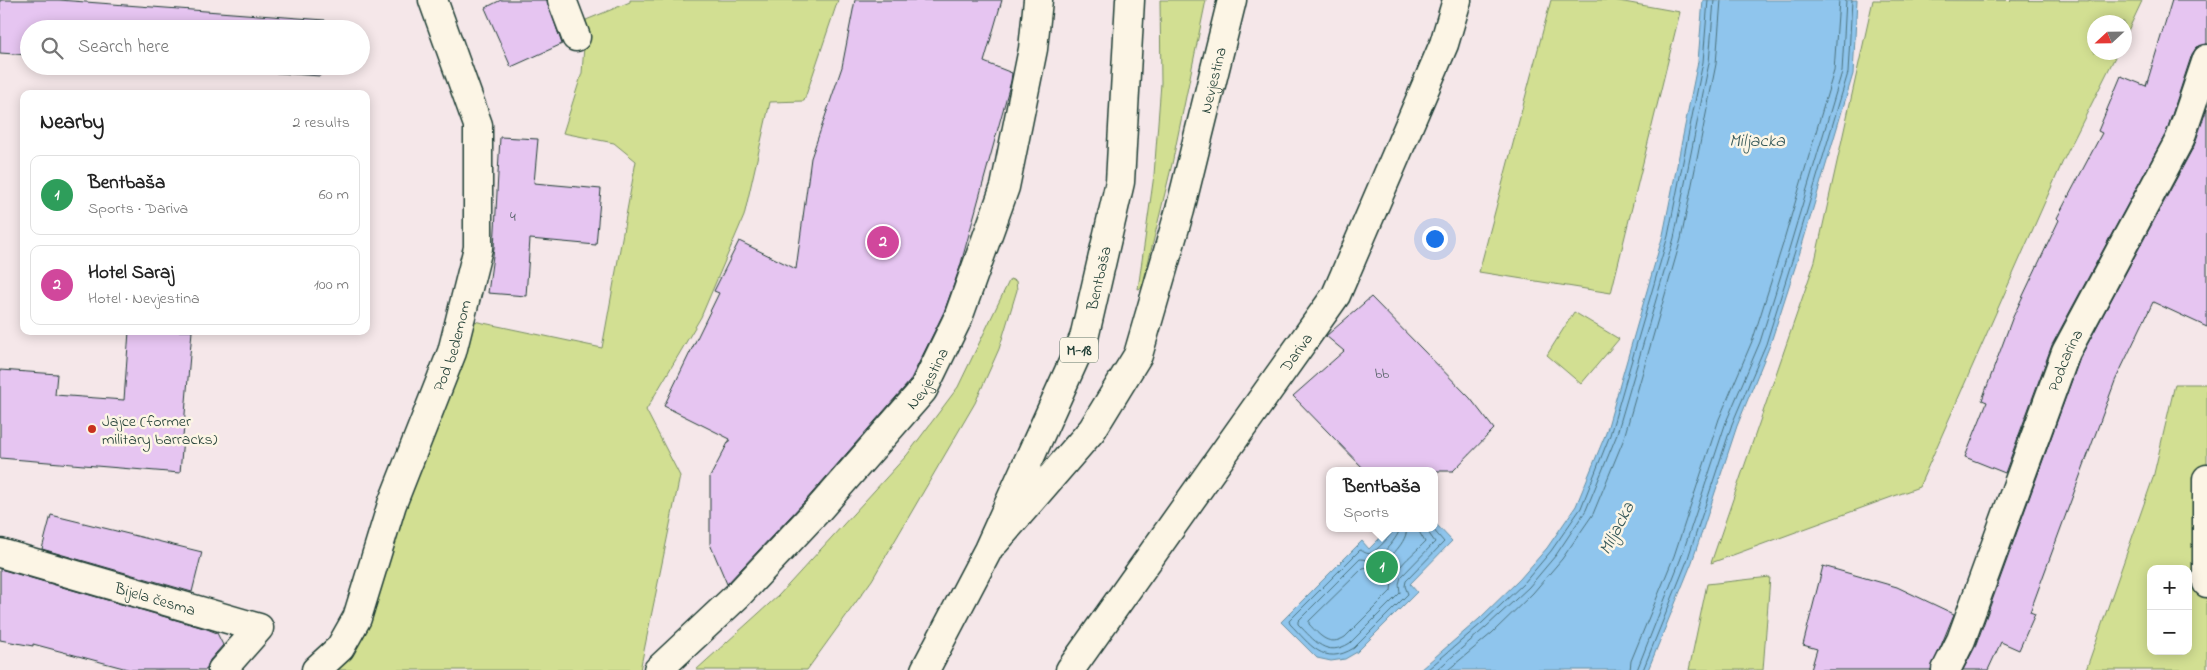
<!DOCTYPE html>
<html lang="en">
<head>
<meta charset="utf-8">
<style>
	body { margin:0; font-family:"Indie Flower",sans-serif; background:#f2f2f2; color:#222 }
	.controls { position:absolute; right:15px; bottom:15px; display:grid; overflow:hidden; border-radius:10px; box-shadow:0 2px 12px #0003 }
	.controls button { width:45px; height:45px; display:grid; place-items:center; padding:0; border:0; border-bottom:1px solid #e0e0e0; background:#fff; color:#222; font:25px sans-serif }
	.compass { position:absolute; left:2087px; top:15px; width:45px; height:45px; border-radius:50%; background:#fff; box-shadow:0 2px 12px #0003; rotate:248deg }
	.you { position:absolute; left:1434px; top:238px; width:18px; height:18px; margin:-12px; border:4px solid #fff; border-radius:50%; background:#1a73e8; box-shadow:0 0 0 8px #1a73e833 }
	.badge { display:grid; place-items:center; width:32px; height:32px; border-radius:50%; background:#0b8043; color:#fff; font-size:16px; font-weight:700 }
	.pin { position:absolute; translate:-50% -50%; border:2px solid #fff; box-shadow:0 1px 5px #0006 }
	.popup { position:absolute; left:1326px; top:467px; width:112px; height:65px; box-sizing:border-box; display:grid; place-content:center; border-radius:10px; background:#fff; filter:drop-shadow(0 1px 4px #0005); font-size:16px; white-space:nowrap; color:#767676 }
	.popup b { font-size:19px; color:#222 }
	.popup::after { content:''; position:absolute; left:50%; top:100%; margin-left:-10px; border:10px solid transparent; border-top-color:#fff }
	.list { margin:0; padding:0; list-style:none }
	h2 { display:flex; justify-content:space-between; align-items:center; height:65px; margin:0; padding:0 20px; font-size:21px }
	h2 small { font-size:16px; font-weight:400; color:#767676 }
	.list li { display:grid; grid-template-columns:32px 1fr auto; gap:15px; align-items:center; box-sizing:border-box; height:80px; margin:0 10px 10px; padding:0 10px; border:1px solid #e0e0e0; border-radius:10px }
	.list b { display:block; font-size:19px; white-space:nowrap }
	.list p { margin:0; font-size:16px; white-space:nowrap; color:#767676 }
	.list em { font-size:16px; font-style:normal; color:#767676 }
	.icon { flex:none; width:28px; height:28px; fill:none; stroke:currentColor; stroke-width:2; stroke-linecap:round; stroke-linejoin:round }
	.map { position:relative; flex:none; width:2207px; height:670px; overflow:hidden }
	.search { position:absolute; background:#fff; box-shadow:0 2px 12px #0003; left:20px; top:20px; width:350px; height:55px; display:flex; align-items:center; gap:12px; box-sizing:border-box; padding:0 18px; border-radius:28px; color:#767676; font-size:19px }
	.panel { position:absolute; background:#fff; box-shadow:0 2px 12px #0003; left:20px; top:90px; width:350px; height:245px; border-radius:10px }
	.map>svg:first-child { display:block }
	.green { fill:#d2df92; stroke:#788e63; fill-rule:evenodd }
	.water { fill:#8fc5ed; stroke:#628fa3 }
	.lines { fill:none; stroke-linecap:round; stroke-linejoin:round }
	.shore { stroke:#4c737e; stroke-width:1 }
	.building { fill:#e6c5f1; stroke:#1f3d34 }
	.street-casing { stroke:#1f3d34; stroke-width:31 }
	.primary-casing { stroke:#1f3d34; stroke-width:31 }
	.street { stroke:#fcf5e5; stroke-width:28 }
	.primary { stroke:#fcf5e5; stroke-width:28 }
	.poi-dot { fill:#c8321e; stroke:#fcf5e5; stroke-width:2 }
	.labels { text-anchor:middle; stroke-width:5; stroke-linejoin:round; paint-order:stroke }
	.number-label { font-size:14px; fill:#515f63 }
	.shield { fill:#fcf5e5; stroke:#617469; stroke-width:1 }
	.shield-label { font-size:15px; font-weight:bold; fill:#1f3d34 }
	.street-label { font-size:16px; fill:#1f3d34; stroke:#fcf5e5 }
	.poi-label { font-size:16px; fill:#1f3d34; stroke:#fcf5e5; text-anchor:start }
	.water-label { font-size:18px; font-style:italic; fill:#355859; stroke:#fcf5e5 }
</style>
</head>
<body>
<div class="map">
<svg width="2207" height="670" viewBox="0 0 2207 670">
	<rect width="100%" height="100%" fill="#f5e7e9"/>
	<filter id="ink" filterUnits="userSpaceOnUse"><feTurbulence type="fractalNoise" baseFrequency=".02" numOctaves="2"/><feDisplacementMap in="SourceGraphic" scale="10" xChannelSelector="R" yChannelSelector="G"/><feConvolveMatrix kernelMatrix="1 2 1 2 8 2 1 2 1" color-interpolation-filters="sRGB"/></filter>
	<g filter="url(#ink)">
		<!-- green -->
		<g class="green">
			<path d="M630,0h208l-34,101 -34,1 -26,114 -43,101 -55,93 34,66 -40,194h-305l134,-350 133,28 34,-187 -22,-18 -51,-10 19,-60 4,-53 44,-18z"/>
			<path d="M1160,0h46l-34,164 -29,120 -2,4 -3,1 16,-114 7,-92z"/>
			<path d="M1551,0h62l67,12 -69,281 -132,-21z"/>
			<path d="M1873,0l269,1 -17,36 -1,-15h-30v30l23,1 -54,108 -144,326 -208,76 104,-302z"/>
			<path d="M1010,279l6,2 1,9 -18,59 -24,54 -103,177 -65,90h-111l83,-75 128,-140 51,-68z"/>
			<path d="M1574,312l45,27 -38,45 -34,-29z"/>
			<path d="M2175,384h32v286h-121l67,-192zM2151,569h37v82h-37z"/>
			<path d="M1770,577l-7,93h-74l18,-86z"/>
		</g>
		<!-- water -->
		<g class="water">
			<path d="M1703,0h154l-4,74 -53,178 -30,93 -33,81 -45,136 -44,108h-228l59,-51 41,-40 27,-31 29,-42 30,-73 57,-198 35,-174z"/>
			<path d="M1435,523l17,18 -42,43 7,8 -60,60 -12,7 -14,2 -14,-3 -36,-36 81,-81 7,8 21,-21h44z"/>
		</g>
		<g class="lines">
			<!-- shore -->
			<g class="shore">
				<path d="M1393,528c0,6 -16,23 -22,25 -4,2 -8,-2 -11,-3l-71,71 1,3c20,20 33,43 64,24l54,-54 -3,-8 1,-5 38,-39 -12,-14"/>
				<path d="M1400,528c-1,9 -19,29 -27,31 -4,2 -9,0 -13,0l-62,62v3c17,17 28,34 52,19l50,-50 -1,-9 2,-7 34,-35 -10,-14"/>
				<path d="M1407,528c0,14 -17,31 -29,37 -5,3 -10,2 -15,3l-54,53v3c11,12 20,23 36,13l46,-46c1,-23 19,-33 34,-49l-8,-14"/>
				<path d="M1427,670l55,-47 42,-40 27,-32 30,-43 29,-73 58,-199 35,-174 5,-62"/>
				<path d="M1437,670l49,-43 43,-40 27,-32 30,-45 30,-73 58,-199 35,-175 5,-63"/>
				<path d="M1448,670l44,-37 41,-40 29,-34 31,-45 30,-73 58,-202 35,-175 5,-64"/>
				<path d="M1630,670l1,-9 43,-105 45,-137 34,-80 29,-92 52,-176 5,-71"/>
				<path d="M1637,670l44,-112 45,-136 34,-80 29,-93 53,-177 4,-72"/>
				<path d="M1643,670l44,-109 45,-137 34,-80 29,-93 53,-178 4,-73"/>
			</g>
		</g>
		<!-- building -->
		<g class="building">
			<path d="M0,0h59l266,20 -1,9h-295v26l-29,-2z"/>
			<path d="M501,0h46l15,44 -51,23 -26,-59z"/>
			<path d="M855,0h147l-18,62 28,11 -1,8 -51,186 -16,45 -34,69 -104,119 -79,84 -17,-40v-67l20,-38 -66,-33 55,-113 -5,-2 25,-50 57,28 15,-111 31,-91z"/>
			<path d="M2172,0h35v44l-10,3 -5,7 -26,79 -114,212 -47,128 -40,-16 22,-55 -5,-2 30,-81 47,-99 -2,-2 45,-85 -4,-2 23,-55 25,10z"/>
			<path d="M184,66h137l-1,10z"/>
			<path d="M2207,108v219l-54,-25 -38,79 -85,231 5,2 -16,36 -18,-8 -13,28h-25l13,-25 104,-287 114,-212z"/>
			<path d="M500,137l38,2 -4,44 67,6 -5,56 -66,-6 -4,57 -38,-3 6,-45z"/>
			<path d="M1371,297l99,101 24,31 -41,42h-87l-73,-75 51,-45 -18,-15z"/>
			<path d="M129,331h63l-12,142 -180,-15v-88l57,4 -2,21 69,5z"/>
			<path d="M51,515l151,37 -10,40 -150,-43z"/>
			<path d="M1823,566l74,21 57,27 -23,56h-120l6,-21 -14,-4z"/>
			<path d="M0,569l207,60 10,4 6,12 -13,15 -4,10h-75l-98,-26v2l-33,-6z"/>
		</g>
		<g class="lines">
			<!-- street casing -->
			<g class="street-casing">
				<g id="street">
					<path d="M562,0l14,37"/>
					<path d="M2207,479v104"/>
					<path id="s1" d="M995,542l97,-112 46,-75 42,-145 52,-210"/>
					<path id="s2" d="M0,553l259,75 -37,42"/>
					<path id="s3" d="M316,670l24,-22 17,-30 35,-114 60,-152 26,-104v-123l-45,-125"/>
					<path id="s4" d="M658,670l80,-75 80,-85 105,-120 35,-72 47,-131 28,-138 5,-49"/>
					<path id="s5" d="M1070,670l266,-375 108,-251 13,-44"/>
					<path id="s6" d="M1946,670l15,-30 105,-288 114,-213 27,-80"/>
				</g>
			</g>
			<!-- primary casing -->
			<g class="primary-casing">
				<g id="primary">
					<path id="s7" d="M925,670l63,-120 96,-212 36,-156 10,-182"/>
				</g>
			</g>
			<!-- street -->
			<use href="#street" class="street"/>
			<!-- primary -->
			<use href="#primary" class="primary"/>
		</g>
	</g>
	<!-- markers -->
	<circle class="poi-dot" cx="92" cy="429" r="5"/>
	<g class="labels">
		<!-- number labels -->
		<g class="number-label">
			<text x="513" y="221">4</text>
			<text x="1382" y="378">bb</text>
		</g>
		<!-- shield labels -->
		<rect class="shield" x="1060" y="337.5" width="38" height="25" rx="4"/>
		<g class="shield-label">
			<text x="1079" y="355">M-18</text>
		</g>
		<!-- street labels -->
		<g class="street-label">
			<text dy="6" stroke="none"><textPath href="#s1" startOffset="521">Nevjestina</textPath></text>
			<text dy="6" stroke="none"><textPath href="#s7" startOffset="430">Bentbaša</textPath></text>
			<text dy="6" stroke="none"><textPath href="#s3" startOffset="356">Pod bedemom</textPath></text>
			<text dy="6" stroke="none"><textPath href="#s5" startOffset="390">Dariva</textPath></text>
			<text dy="6" stroke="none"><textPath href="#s6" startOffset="332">Podcarina</textPath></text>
			<text dy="6" stroke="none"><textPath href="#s4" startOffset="398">Nevjestina</textPath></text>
			<text dy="6" stroke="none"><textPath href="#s2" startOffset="162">Bijela česma</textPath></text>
		</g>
		<!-- poi labels -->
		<g class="poi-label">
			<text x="102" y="426">Jajce (former<tspan x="102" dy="18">military barracks)</tspan></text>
		</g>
		<!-- water labels -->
		<g class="water-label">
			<text x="1757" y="146">Miljacka</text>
			<text transform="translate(1616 528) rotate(-63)" y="6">Miljacka</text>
		</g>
	</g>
</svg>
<div class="controls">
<button>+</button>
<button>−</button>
</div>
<svg class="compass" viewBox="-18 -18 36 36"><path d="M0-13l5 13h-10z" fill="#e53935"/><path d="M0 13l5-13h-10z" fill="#767676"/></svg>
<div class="you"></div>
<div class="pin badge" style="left:1382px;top:567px;background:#2e9e5b">1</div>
<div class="popup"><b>Bentbaša</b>Sports</div>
<div class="pin badge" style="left:883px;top:242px;background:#d1479c">2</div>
<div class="search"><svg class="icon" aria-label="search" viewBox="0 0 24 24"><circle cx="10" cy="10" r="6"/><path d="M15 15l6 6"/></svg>Search here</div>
<section class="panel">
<h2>Nearby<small>2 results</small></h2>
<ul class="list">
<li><span class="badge" style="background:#2e9e5b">1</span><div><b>Bentbaša</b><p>Sports · Dariva</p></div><em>60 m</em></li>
<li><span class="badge" style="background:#d1479c">2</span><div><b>Hotel Saraj</b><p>Hotel · Nevjestina</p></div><em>100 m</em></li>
</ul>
</section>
</div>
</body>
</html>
